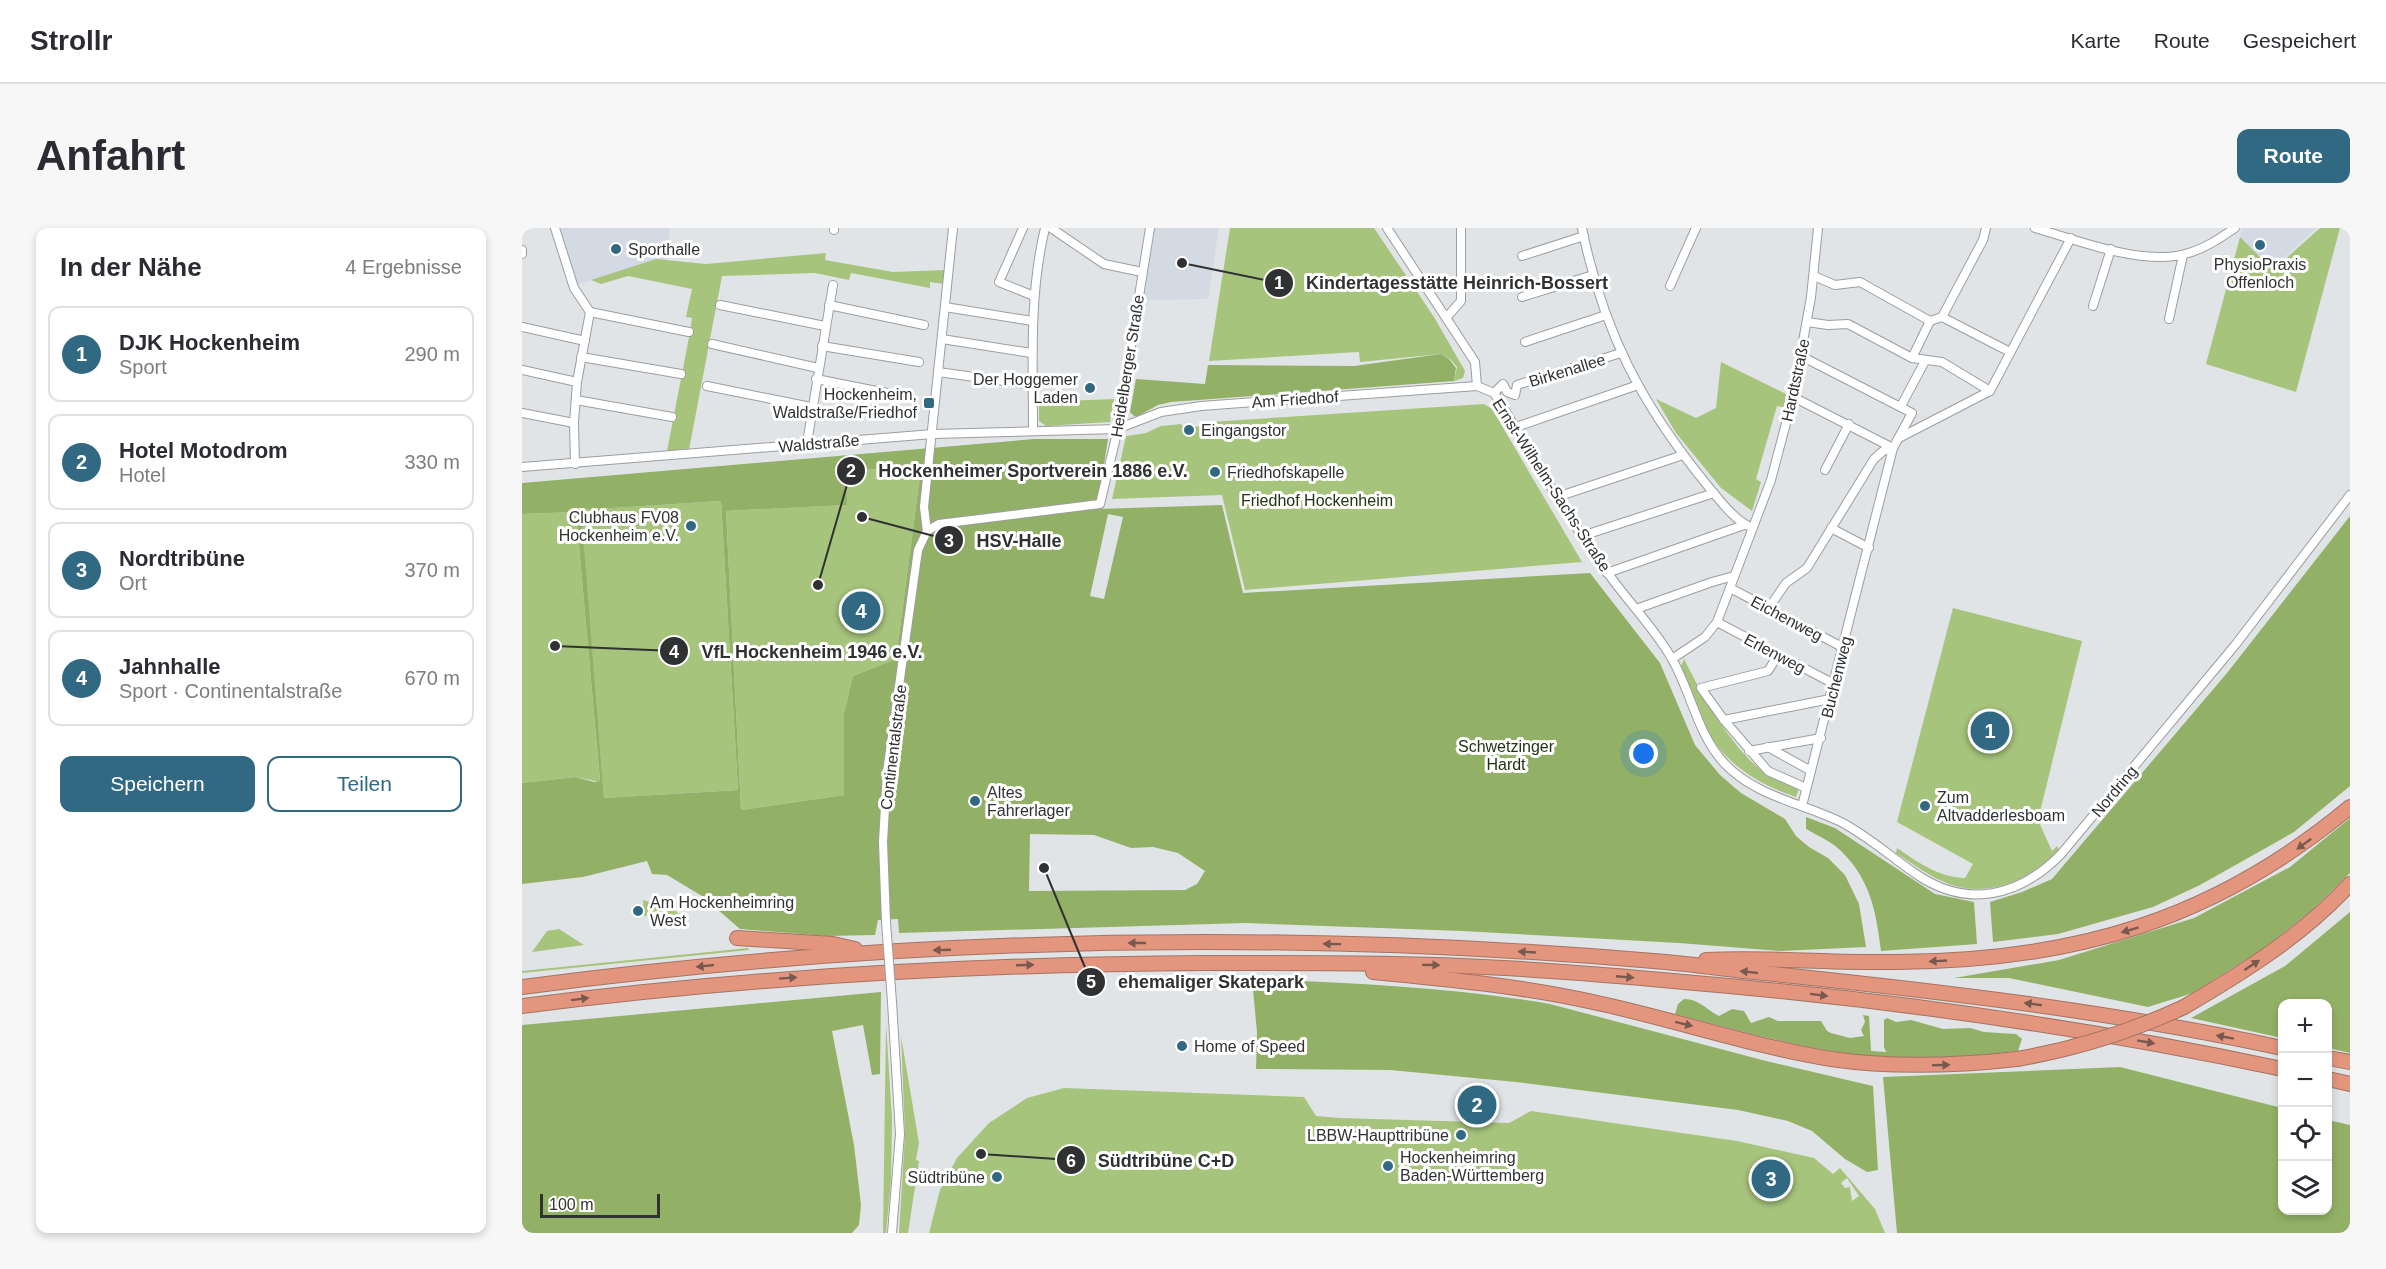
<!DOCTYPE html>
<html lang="de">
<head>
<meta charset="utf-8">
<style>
	body { margin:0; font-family:Helvetica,sans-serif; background:#f7f7f7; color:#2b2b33 }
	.controls { position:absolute; right:18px; bottom:18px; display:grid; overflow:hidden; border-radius:12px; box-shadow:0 3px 9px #0003 }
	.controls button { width:54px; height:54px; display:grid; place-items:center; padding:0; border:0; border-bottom:2px solid #e1e1e2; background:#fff; color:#2b2b33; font:30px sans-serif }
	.scale { position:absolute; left:18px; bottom:15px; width:120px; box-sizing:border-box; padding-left:6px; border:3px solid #303132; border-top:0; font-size:16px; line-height:21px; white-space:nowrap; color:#303132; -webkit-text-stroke:4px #fff; paint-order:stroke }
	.you { position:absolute; left:1122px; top:526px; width:21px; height:21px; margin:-15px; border:4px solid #fff; border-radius:50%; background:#1a73e8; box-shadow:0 0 0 9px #1a73e833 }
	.badge { display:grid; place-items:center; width:39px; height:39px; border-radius:50%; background:#316983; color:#fff; font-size:20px; font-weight:700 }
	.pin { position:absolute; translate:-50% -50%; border:3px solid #fff; box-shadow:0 2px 6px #0006 }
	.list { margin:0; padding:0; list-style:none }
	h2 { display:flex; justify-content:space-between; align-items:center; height:78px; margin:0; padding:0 24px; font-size:26px }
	h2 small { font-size:20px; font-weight:400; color:#7c7c81 }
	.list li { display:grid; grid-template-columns:39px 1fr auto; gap:18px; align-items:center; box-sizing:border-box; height:96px; margin:0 12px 12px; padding:0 12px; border:2px solid #e1e1e2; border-radius:12px }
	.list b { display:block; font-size:22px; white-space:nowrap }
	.list p { margin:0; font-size:20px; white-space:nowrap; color:#7c7c81 }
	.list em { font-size:20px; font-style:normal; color:#7c7c81 }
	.actions { display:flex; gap:12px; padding:18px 24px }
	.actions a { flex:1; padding:14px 0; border:2px solid #316983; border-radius:12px; text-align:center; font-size:21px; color:#316983 }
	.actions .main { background:#316983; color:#fff }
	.icon { flex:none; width:33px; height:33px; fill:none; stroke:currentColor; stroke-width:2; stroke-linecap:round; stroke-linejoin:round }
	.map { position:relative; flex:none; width:1828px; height:1005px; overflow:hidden; border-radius:12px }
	header { display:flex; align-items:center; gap:36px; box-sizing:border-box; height:84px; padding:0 30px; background:#fff; border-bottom:2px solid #e1e1e2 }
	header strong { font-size:28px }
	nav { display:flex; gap:33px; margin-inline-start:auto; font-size:21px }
	.intro { display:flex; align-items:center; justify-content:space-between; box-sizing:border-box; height:144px; padding:0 36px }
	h1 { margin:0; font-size:42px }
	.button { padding:15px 27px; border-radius:12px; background:#316983; color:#fff; font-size:21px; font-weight:700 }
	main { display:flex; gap:36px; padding:0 36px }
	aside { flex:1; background:#fff; border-radius:12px; box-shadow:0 3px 9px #0003 }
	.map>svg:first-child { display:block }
	.built { fill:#d3dae3 }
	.green { fill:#a7c47c; fill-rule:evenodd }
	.forest { fill:#93b166; fill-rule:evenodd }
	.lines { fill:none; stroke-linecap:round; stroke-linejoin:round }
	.street-casing { stroke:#9b9da0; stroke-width:10 }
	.highway-casing { stroke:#a47363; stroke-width:16 }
	.street { stroke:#fff; stroke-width:8 }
	.highway { stroke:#e3967d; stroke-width:14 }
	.street-bridge-casing { stroke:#9b9da0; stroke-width:10; stroke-linecap:butt }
	.highway-bridge-casing { stroke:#a47363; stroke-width:16; stroke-linecap:butt }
	.street-bridge { stroke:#fff; stroke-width:8 }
	.highway-bridge { stroke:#e3967d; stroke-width:14 }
	.oneway { fill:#785950 }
	.poi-dot { fill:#316983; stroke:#fff; stroke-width:2 }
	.labels { text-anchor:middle; stroke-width:6; stroke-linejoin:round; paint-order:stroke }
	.poi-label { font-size:16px; fill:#303132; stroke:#fff; text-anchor:start }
	.street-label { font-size:16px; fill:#303132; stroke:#fff }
	.park-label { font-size:16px; fill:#263212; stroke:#fff }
	.leader { fill:none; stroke:#303132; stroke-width:2 }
	.callout-dot { fill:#303132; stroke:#fff; stroke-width:2 }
	.mark-label { font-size:18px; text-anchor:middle; font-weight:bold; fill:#fff }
	.callout-label { font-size:18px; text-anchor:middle; font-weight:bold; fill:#303132; stroke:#fff; stroke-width:6; stroke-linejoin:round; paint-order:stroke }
</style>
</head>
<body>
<header>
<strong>Strollr</strong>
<nav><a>Karte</a><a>Route</a><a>Gespeichert</a></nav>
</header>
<div class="intro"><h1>Anfahrt</h1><a class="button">Route</a></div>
<main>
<aside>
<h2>In der Nähe<small>4 Ergebnisse</small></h2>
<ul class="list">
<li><span class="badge">1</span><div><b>DJK Hockenheim</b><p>Sport</p></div><em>290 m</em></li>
<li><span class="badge">2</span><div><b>Hotel Motodrom</b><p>Hotel</p></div><em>330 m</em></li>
<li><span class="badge">3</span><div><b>Nordtribüne</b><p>Ort</p></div><em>370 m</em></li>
<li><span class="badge">4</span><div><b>Jahnhalle</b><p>Sport · Continentalstraße</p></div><em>670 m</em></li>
</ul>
<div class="actions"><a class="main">Speichern</a><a>Teilen</a></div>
</aside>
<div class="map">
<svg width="1828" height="1005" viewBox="0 0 1828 1005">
	<rect width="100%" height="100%" fill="#e1e4e7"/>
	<!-- built -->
	<g class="built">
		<path d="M37,0h111l-4,34 -41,8 -49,15z"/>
		<path d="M633,0h64l-11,71 -64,1z"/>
		<path d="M1722,0h73l-49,44 -28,-32 1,-10z"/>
	</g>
	<!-- green -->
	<g class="green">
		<path d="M708,0h144l60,89 31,54 -2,7 -9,3 3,-14 -7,-8 -9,-5 -81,8 -1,-10 -150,9z"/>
		<path d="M1798,0h20l-44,164 -90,-28 34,-127 33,33z"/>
		<path d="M304,25l-1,7 68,12 52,-2 -1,14 -14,-2v6l-79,-15 -2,7 -34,-7 -93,3 -33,174 -22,1 23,-119 2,-14 -6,-1 6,-28 -64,-13 -27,8 -10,-4 65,-21 50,5z"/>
		<path d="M1199,134l65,32 -2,13 -7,-1 -21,73 5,3 -9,29 -31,-23 -45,-55 -20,-34 40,19 20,-10z"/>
		<path d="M592,171l-4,23 -64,4 -7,-5v-19z"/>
		<path d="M962,176l8,5 90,153 -337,28 -23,-95 -110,4 14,-63 20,-3 15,-7 20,-2 2,3 24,-1 3,-4z"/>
		<path d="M399,240l-25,191 -43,17 -9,37v82l-103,15 -15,-299 120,-6 -2,-35z"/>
		<path d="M199,273l17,289 -134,8 -24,-288z"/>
		<path d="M54,284l24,270 -24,-5 -54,6v-269z"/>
		<path d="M1431,380l129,33 -44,179 14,31 5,-5 2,4c-27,29 -70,49 -110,34 -19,-7 -36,-20 -53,-31l1,-5c22,15 41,29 68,30l8,-14 -76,-42z"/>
		<path d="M1162,431c18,36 47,89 81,114 9,7 24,10 34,15l-3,9c-36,-12 -69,-32 -88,-65 -12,-20 -18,-45 -27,-66z"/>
		<path d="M121,672l30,9 7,6 -25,-1 -11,2z"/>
		<path d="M37,701l25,16 -52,7 15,-21z"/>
		<path d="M226,720l1,2 -227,23v-2z"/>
		<path d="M364,795l6,96 -1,61 -5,53h-3z"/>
		<path d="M379,808l18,107 -3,17 3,1 -11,72h-9l6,-99z"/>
		<path d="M542,860l240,9 12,19 24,2 169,5 22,-12 206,30 77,17 19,16 7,-6 35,41 10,24h-956l11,-43 17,-32 32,-35 38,-25zM1325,950l12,18 -7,5 -2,-14 -5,1 -4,-5z"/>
	</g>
	<!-- forest -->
	<g class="forest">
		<path d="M919,126l8,5 7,9 -2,13 -283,21 -13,3 -20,11h-4l-4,-4 6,-33 69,5 3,-19 146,1z"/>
		<path d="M512,211h74l-11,70 125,-4 21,88 347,-20 70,90 35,82 25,30 21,18 44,26 11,17 13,11 19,11 17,17 14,29 7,43 -85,4 -102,-8 -217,-12 -216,-8 -347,10 -1,-14 -20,1 -3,15 -48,1 -87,-7 -38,-33 -35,-21 -15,-1 -5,-13 -64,16 -61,7v-101l54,-6 18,5 6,-1 -24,-269 -54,2v-31zM399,240l-25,191 -43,17 -9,37v82l-103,15 -15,-299 121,-6 -2,-35zM199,273l17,289 -134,8 -23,-288zM586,286l15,3 -19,82 -14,-3zM508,606l64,1 37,13 22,-1 25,6 27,18 -8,13 -12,6 -156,1z"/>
		<path d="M1828,288v270l-56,46 -94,53 -47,22 -95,27 -65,8 -3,-40 32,-10 30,-13 175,-206z"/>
		<path d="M1284,589l29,11 100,66 39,8 3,42 -96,7c-5,-39 -10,-70 -39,-99 -9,-10 -24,-16 -36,-23z"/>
		<path d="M1828,590v55l-39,38 -48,38 -70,44 -45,14 -139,-29h-55l105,-18 135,-42 96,-51z"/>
		<path d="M1828,684v141l-22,-5v-44h-46v34l-91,-20 94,-52z"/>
		<path d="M730,751c100,4 200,8 298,25l216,57 107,25 5,84 -11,2 -22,-13 -33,-28 -24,-10 -50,-11 -222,-28 -126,-12 -134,-1 1,-37z"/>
		<path d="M359,764l-1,82 -8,1 -9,-50 -31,6 22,114 7,60 -2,20 -7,8h-330v-208z"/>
		<path d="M1162,771c15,0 23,11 35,17l13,-7 12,2 7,12 18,-6 9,4h43l6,10 4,2 19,5 14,-2 -3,-6 4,-8 -2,-7 6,1 2,35 15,1 -2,-5v-27l3,-2 9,4 15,-2 32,9 27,-1 14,4 32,2 6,5 -4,12c-36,4 -73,8 -110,7 -79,-1 -157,-24 -233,-44l3,-10z"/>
		<path d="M1598,839l162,41v102h46v-90l22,5v108h-453l-14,-156z"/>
	</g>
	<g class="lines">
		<!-- street casing -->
		<g class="street-casing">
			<g id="street">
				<path d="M33,0l19,60 16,24 -13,70 -3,41 1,41"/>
				<path d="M501,0l-24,54 35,14"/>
				<path d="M529,0l53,36 38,8"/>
				<path d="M865,0l88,134 2,24"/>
				<path d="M1060,0c21,103 59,176 125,257 12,14 28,37 46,43"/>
				<path d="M1513,0c42,12 107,38 150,26 19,-5 34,-15 50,-26"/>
				<path d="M312,2v-2"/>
				<path d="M0,22v4"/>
				<path d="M1000,28l62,-20"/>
				<path d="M1292,48l21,9 25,-3 70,39 12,-4 68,35"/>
				<path d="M1148,58l26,-58"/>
				<path d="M1000,69l71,-22"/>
				<path d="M198,77l105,21"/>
				<path d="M307,77l95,20"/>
				<path d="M1571,78l18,-57"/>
				<path d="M423,79l87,14"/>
				<path d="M68,84l99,20"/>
				<path d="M1420,89l41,-77 3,-12"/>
				<path d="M924,90l15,-17v-73"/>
				<path d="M1647,91l14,-64"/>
				<path d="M1285,94l21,3 20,-1 64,34 30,4 48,29"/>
				<path d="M0,99l63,14"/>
				<path d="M420,111l89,14"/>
				<path d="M1003,114l81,-27"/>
				<path d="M190,116l106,24"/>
				<path d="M300,118l97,16"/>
				<path d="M1279,128l111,57 -19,35 -91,358"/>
				<path d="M59,129l100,17"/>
				<path d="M1390,130l18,-37"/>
				<path d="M0,142l55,12"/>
				<path d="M416,144l95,13"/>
				<path d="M294,151l91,18"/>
				<path d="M185,158l104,21"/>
				<path d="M1468,163l81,-153"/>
				<path d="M972,165l9,-9 4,8 8,3 2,-10 104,-32"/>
				<path d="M1271,169l100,51"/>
				<path d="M54,172l96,17"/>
				<path d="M1379,178l24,-45"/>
				<path d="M0,185l52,10"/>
				<path d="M994,199l122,-42"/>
				<path d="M511,203c0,-69 -4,-136 12,-203"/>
				<path d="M1377,210l91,-47"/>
				<path d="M285,215l26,-158"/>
				<path d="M0,239l411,-33 184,-5 44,-17 40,-6 276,-20 17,7c22,34 41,70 63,104 15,25 31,48 48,72 21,31 49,58 67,90 20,35 25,75 53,105 32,33 77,39 116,58 27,14 50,35 75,52 51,35 104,23 146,-21l174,-209 114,-149"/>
				<path d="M1303,242l24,-46"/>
				<path d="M1035,269l126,-42"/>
				<path d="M1309,300l38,20"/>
				<path d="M405,303l12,-7 161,-20 17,-71 33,-205"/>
				<path d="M1060,308l132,-43"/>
				<path d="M1085,345l137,-48"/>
				<path d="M1208,360l114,60"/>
				<path d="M1114,381l76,-27 22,-6"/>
				<path d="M1246,381l18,-26 21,-15 67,-109 9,-8 10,-3"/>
				<path d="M1195,394l117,62"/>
				<path d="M1256,427l-10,16 -67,17 23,32 44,51 38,17"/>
				<path d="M1150,431l33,-22 12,-15 54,-142 22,-83 18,-100 7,-69"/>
				<path d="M1202,492l106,-21"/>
				<path d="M1246,519l43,24"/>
				<path d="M1227,523l72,-13"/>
				<path d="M364,694l-3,-80 4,-70 31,-222 9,-19 -3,-24 29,-279"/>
				<path d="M370,774l8,132 -8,99"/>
			</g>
		</g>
		<!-- highway casing -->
		<g class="highway-casing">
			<g id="highway">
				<path d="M215,710l96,6 22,5"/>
				<path d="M1184,732c63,-3 127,3 190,2 177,-1 317,-41 454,-155"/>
				<path d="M851,744c74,7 148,14 220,30 80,17 158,44 238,57 62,9 123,7 186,0"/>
				<path d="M0,759c378,-50 764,-58 1144,-25 33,3 65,8 98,11 174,18 347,38 518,75"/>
				<path d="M0,778c227,-29 454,-42 683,-43 86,0 172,-1 258,3 74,3 148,9 221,16 201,17 401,45 598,87"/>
				<path d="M1662,779c60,-35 119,-72 166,-123"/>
				<path d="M1806,830l22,4"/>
				<path d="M1806,851l22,5"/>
			</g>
		</g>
		<!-- street -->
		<use href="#street" class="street"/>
		<!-- highway -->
		<use href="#highway" class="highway"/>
		<!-- street-bridge casing -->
		<g class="street-bridge-casing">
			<path id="street-bridge" d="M364,694l6,80"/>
		</g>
		<!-- highway-bridge casing -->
		<g class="highway-bridge-casing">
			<path id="highway-bridge" d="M1495,831c58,-10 113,-27 167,-52"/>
		</g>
		<!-- street-bridge -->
		<use href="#street-bridge" class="street-bridge"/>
		<!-- highway-bridge -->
		<use href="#highway-bridge" class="highway-bridge"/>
	</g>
	<!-- one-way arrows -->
	<defs><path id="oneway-solid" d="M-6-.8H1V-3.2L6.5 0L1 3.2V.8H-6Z" transform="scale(1.5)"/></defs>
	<g class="oneway">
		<use href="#oneway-solid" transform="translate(1782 616) rotate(144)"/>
		<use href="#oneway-solid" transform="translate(1608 702) rotate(163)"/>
		<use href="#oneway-solid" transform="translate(615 715) rotate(180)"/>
		<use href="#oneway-solid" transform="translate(810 716) rotate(-179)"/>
		<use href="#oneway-solid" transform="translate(420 722) rotate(178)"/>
		<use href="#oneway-solid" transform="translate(1005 724) rotate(-177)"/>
		<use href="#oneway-solid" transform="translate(1416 733) rotate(177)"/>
		<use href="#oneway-solid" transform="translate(503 737) rotate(-2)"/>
		<use href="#oneway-solid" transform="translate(909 737) rotate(1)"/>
		<use href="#oneway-solid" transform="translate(1730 737) rotate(-33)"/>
		<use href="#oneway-solid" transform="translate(183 738) rotate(174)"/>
		<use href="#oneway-solid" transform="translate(1227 744) rotate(-174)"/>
		<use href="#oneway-solid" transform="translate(1103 749) rotate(5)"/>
		<use href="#oneway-solid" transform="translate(266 750) rotate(-4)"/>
		<use href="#oneway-solid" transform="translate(1297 767) rotate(7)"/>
		<use href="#oneway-solid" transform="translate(58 771) rotate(-7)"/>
		<use href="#oneway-solid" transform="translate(1511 776) rotate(-172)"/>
		<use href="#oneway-solid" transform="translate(1162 796) rotate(14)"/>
		<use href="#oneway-solid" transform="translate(1703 809) rotate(-170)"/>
		<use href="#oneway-solid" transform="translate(1624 814) rotate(10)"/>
		<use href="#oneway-solid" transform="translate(1419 837) rotate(-2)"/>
	</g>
	<!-- markers -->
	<g class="poi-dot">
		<circle cx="1738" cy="17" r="6"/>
		<circle cx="94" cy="21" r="6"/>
		<circle cx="568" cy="160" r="6"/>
		<rect x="401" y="169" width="12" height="12" rx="3"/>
		<circle cx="667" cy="202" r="6"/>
		<circle cx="693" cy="244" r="6"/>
		<circle cx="169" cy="298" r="6"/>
		<circle cx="453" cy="573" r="6"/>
		<circle cx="1403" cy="578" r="6"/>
		<circle cx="116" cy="683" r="6"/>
		<circle cx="660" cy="818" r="6"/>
		<circle cx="939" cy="907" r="6"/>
		<circle cx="866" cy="938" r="6"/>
		<circle cx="475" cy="949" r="6"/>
	</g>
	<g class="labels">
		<!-- poi labels -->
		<g class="poi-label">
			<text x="106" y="27">Sporthalle</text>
			<text x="1738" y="42" text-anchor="middle">PhysioPraxis<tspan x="1738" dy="18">Offenloch</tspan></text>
			<text x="556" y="157" text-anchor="end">Der Hoggemer<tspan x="556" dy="18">Laden</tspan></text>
			<text x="395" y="172" text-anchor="end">Hockenheim,<tspan x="395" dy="18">Waldstraße/Friedhof</tspan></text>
			<text x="679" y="208">Eingangstor</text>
			<text x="705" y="250">Friedhofskapelle</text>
			<text x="157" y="295" text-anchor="end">Clubhaus FV08<tspan x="157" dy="18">Hockenheim e.V.</tspan></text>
			<text x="465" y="570">Altes<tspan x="465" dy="18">Fahrerlager</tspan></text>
			<text x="1415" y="575">Zum<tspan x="1415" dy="18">Altvadderlesboam</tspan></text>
			<text x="128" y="680">Am Hockenheimring<tspan x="128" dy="18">West</tspan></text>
			<text x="672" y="824">Home of Speed</text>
			<text x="927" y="913" text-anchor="end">LBBW-Haupttribüne</text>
			<text x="878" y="935">Hockenheimring<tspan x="878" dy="18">Baden-Württemberg</tspan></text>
			<text x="463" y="955" text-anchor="end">Südtribüne</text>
		</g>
		<!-- street labels -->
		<g class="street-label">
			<text transform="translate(605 138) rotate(-81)" y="6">Heidelberger Straße</text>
			<text transform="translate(1045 142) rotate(-17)" y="6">Birkenallee</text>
			<text transform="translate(1273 152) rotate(-78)" y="6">Hardtstraße</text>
			<text transform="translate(773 171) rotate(-4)" y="6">Am Friedhof</text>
			<text transform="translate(297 215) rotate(-5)" y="6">Waldstraße</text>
			<text transform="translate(1030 257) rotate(57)" y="6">Ernst-Wilhelm-Sachs-Straße</text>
			<text transform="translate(1265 390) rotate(28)" y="6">Eichenweg</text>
			<text transform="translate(1253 425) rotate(28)" y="6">Erlenweg</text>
			<text transform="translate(1314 449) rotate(-76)" y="6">Buchenweg</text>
			<text transform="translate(371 519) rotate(-83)" y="6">Continentalstraße</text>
			<text transform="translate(1592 563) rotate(-50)" y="6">Nordring</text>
		</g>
		<!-- park labels -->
		<g class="park-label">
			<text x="795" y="278">Friedhof Hockenheim</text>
			<text x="984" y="524">Schwetzinger<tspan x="984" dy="18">Hardt</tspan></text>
		</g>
	</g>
	<!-- callouts -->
	<path class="leader" d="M660 35L757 55M296 357L329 243M340 289L427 312M33 418L152 423M522 640L569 754M459 926L549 932"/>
	<g class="callout-dot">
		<circle cx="660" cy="35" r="6"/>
		<circle cx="296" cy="357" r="6"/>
		<circle cx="340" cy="289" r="6"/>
		<circle cx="33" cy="418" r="6"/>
		<circle cx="522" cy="640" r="6"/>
		<circle cx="459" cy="926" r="6"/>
		<circle cx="757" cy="55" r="15"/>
		<circle cx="329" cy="243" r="15"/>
		<circle cx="427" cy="312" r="15"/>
		<circle cx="152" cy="423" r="15"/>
		<circle cx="569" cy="754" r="15"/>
		<circle cx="549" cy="932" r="15"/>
	</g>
	<g class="mark-label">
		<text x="757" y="61">1</text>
		<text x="329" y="249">2</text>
		<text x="427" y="319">3</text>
		<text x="152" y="430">4</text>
		<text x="569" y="760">5</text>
		<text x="549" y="939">6</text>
	</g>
	<g class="callout-label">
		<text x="935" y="61">Kindertagesstätte Heinrich-Bossert</text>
		<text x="511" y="249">Hockenheimer Sportverein 1886 e.V.</text>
		<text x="497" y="319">HSV-Halle</text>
		<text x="290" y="430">VfL Hockenheim 1946 e.V.</text>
		<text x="689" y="760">ehemaliger Skatepark</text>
		<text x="644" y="939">Südtribüne C+D</text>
	</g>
</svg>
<div class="controls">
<button>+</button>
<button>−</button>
<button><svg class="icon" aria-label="locate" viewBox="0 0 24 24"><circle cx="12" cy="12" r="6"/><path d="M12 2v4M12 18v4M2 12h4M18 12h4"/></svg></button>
<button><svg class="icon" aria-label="layers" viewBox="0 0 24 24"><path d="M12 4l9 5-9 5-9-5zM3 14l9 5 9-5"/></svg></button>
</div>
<div class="scale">100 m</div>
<div class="you"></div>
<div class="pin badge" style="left:1468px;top:503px">1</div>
<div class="pin badge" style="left:955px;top:877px">2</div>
<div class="pin badge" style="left:1249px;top:951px">3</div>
<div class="pin badge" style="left:339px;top:383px">4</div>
</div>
</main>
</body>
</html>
